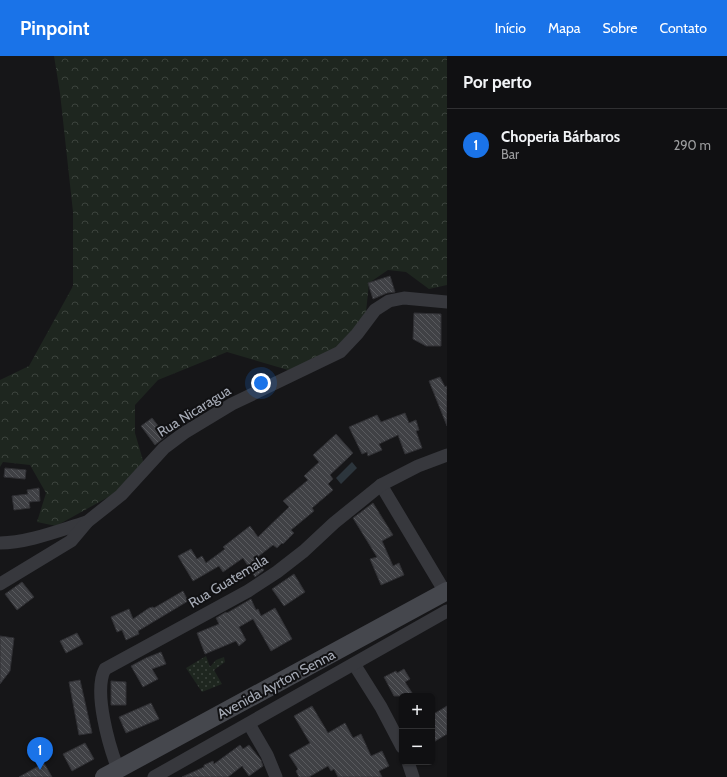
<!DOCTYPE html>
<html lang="pt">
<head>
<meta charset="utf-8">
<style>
	body { margin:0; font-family:Cabin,sans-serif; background:#1e1e20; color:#f1f3f6 }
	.controls { position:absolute; right:12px; bottom:12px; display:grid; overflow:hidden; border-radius:6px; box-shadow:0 1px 3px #0004 }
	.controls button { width:36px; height:36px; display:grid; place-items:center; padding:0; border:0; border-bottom:1px solid #303032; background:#101012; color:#f1f3f6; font:20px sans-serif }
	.you { position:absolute; left:261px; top:327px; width:14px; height:14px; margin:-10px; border:3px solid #fff; border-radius:50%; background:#1a73e8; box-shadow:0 0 0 6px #1a73e833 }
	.badge { display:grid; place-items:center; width:26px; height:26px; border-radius:50%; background:#1a73e8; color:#fff; font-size:13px; font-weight:700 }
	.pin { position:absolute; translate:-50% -33px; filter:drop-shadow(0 1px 2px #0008) }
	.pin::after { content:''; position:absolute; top:21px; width:14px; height:12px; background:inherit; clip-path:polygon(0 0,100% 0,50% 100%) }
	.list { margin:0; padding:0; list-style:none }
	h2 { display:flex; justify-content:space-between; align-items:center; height:52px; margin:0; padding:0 16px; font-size:17px }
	h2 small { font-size:13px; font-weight:400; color:#9c9d9f }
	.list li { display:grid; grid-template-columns:26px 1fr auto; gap:12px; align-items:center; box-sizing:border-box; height:72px; padding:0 16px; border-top:1px solid #303032 }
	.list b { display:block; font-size:15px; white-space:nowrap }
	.list p { margin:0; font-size:13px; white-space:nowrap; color:#9c9d9f }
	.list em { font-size:13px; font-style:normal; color:#9c9d9f }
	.map { position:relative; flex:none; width:447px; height:721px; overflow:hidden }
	header { display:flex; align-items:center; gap:24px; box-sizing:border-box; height:56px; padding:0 20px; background:#1a73e8; color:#fff }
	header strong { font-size:19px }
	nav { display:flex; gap:22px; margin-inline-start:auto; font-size:14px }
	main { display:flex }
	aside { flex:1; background:#101012 }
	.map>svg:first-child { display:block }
	.grass { fill:url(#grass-dots) }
	.forest { fill:url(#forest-crowns) }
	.water { fill:#2c353c }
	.building { fill:url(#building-back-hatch); stroke:#303034 }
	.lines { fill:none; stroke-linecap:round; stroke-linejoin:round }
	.street { stroke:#37383d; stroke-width:13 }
	.secondary { stroke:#45474d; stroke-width:18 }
	.labels { text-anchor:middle; stroke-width:4; stroke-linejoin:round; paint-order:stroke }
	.street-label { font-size:14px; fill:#a8adb8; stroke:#111113 }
</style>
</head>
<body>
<header>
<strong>Pinpoint</strong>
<nav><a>Início</a><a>Mapa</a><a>Sobre</a><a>Contato</a></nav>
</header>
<main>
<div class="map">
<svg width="447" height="721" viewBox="0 0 447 721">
	<defs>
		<pattern id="grass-dots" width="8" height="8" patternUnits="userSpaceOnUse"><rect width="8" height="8" fill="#1e261f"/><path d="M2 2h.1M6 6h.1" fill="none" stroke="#3c433d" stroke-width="1.8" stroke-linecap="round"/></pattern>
		<pattern id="forest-crowns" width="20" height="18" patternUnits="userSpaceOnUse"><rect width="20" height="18" fill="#1e261f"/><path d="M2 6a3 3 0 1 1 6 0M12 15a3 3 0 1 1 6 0" fill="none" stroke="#3c433d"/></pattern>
		<pattern id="building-back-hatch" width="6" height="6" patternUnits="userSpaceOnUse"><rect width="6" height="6" fill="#404145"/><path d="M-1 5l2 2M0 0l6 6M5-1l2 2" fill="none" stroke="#595a5e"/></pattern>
	</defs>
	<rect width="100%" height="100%" fill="#161618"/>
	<!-- grass -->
	<path class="grass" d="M206,600l4,11 6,-7 8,-3 1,5 -11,8 8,14 -20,8 -16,-24z"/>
	<!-- forest -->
	<path class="forest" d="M54,0h393v229l-18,4 -23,-17 -18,-2 -19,13 -4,39 -33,34 -44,14 -61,-18 -69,28 -23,25v28l9,31 -23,26 -65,36 -19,-4 9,-29 -16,-28 -27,-3 -3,5v-87l29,-14 44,-80v-74l-13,-119z"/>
	<!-- water -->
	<path class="water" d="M352,406l5,6 -16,16 -5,-6z"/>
	<!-- building -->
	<g class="building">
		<path d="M390,220l5,16 -8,1 -14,6 -5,-16z"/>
		<path d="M414,257l27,1v32h-15l-13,-7z"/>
		<path d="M440,321l5,10 2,-1v40l-18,-45z"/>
		<path d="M405,357l4,10 7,-3 3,10 -3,1 6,17 -17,6 -7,-19 -19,9 3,6 -14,6 -1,-4 -5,2 -13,-27 28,-12 4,7z"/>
		<path d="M152,362l14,18 -11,9 -14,-19z"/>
		<path d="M336,378l17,19 -23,22 3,4 -5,5 5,6 -21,18 2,3 -23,19 3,3 -11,11 -1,-1 -5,5 -4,-3 -18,14 9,11 -9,7 -12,-19 -20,14 -4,-6 -26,15 -15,-25 13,-7 6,10 5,-3 4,7 19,-14 -2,-2 27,-21 8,11 31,-30 -6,-6 25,-21 -4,-4 15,-14 -6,-7z"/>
		<path d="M5,412l21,2 -1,9 -21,-2z"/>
		<path d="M39,432l1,13 -11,1 1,6 -16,2 -2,-14 16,-2 -1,-4z"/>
		<path d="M373,447l20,32 -11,6 11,25 6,-3 5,12 -23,10 -11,-26 7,-2 -24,-39z"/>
		<path d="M294,518l11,18 -21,14 -12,-17z"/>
		<path d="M22,526l12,15 -17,13 -12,-16z"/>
		<path d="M183,535l5,10 -50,30 1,3 -13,6 -4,-10 -5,2 -6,-15 18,-8 4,10 16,-11 4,-1 1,1z"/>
		<path d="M251,543l5,11 2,-1 3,7 14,-8 17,31 -21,12 -18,-32 -14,8 7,13 -7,6 -3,-5 -31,13 -8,-21 22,-9 -3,-6 10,-6 1,1z"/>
		<path d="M77,577l6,11 -17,9 -6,-12z"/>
		<path d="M0,580l14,2 -4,33 -10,13z"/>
		<path d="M161,596l5,12 -14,5 6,10 -15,8 -12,-21 15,-8z"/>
		<path d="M404,613l6,10 -5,3 9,14h-20l-10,-19 12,-6 1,2z"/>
		<path d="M80,624l12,53 -13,2 -10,-53z"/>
		<path d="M111,625l15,1v23h-15z"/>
		<path d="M151,647l8,16 -33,14 -7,-16z"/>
		<path d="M312,650l16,27 17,-10 8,15 8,-4 10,22 11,-5 7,15 -10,5 3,6h-44l-4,-8 -3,2 -3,-5 -19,11h-10l-3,-6 2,-2 -9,-14 21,-12 -16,-27z"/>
		<path d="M447,650v28l-15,9v-28z"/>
		<path d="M85,687l9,16 -22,12 -9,-17z"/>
		<path d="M240,689l3,4 6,-4 12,15 2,6 -14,10 -7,-10 -14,11h-46l22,-10v-2l9,-4 1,3z"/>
		<path d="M44,707l8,14h-33z"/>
	</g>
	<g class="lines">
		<!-- street -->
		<g class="street">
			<path d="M381,429l64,107"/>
			<path d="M0,487c28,0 60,-13 87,-21"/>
			<path d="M0,528l71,-43 16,-19 34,-27 43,-47 20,-15 48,-29 108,-52 17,-18 18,-24 14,-9 15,-3 43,4"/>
			<path d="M354,608l27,43 21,40"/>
			<path d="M249,668l18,31 9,22"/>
			<path d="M408,706l5,15"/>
			<path d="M118,713c-9,-23 -25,-78 -13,-100l143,-78 29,-19 27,-21 30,-28 47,-38 37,-19 29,-11"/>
			<path d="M154,721l293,-166"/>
		</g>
		<!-- secondary -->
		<path class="secondary" d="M104,721l343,-186"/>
	</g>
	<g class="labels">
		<!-- street labels -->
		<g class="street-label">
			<text transform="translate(194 355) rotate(-32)" y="5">Rua Nicaragua</text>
			<text transform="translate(228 525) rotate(-31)" y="5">Rua Guatemala</text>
			<text transform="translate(276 628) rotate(-28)" y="5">Avenida Ayrton Senna</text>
		</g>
	</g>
</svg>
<div class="controls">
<button>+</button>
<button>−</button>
</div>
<div class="you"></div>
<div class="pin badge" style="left:40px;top:714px">1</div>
</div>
<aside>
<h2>Por perto<small></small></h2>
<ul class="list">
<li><span class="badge">1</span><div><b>Choperia Bárbaros</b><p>Bar</p></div><em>290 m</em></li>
</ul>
</aside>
</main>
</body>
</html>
